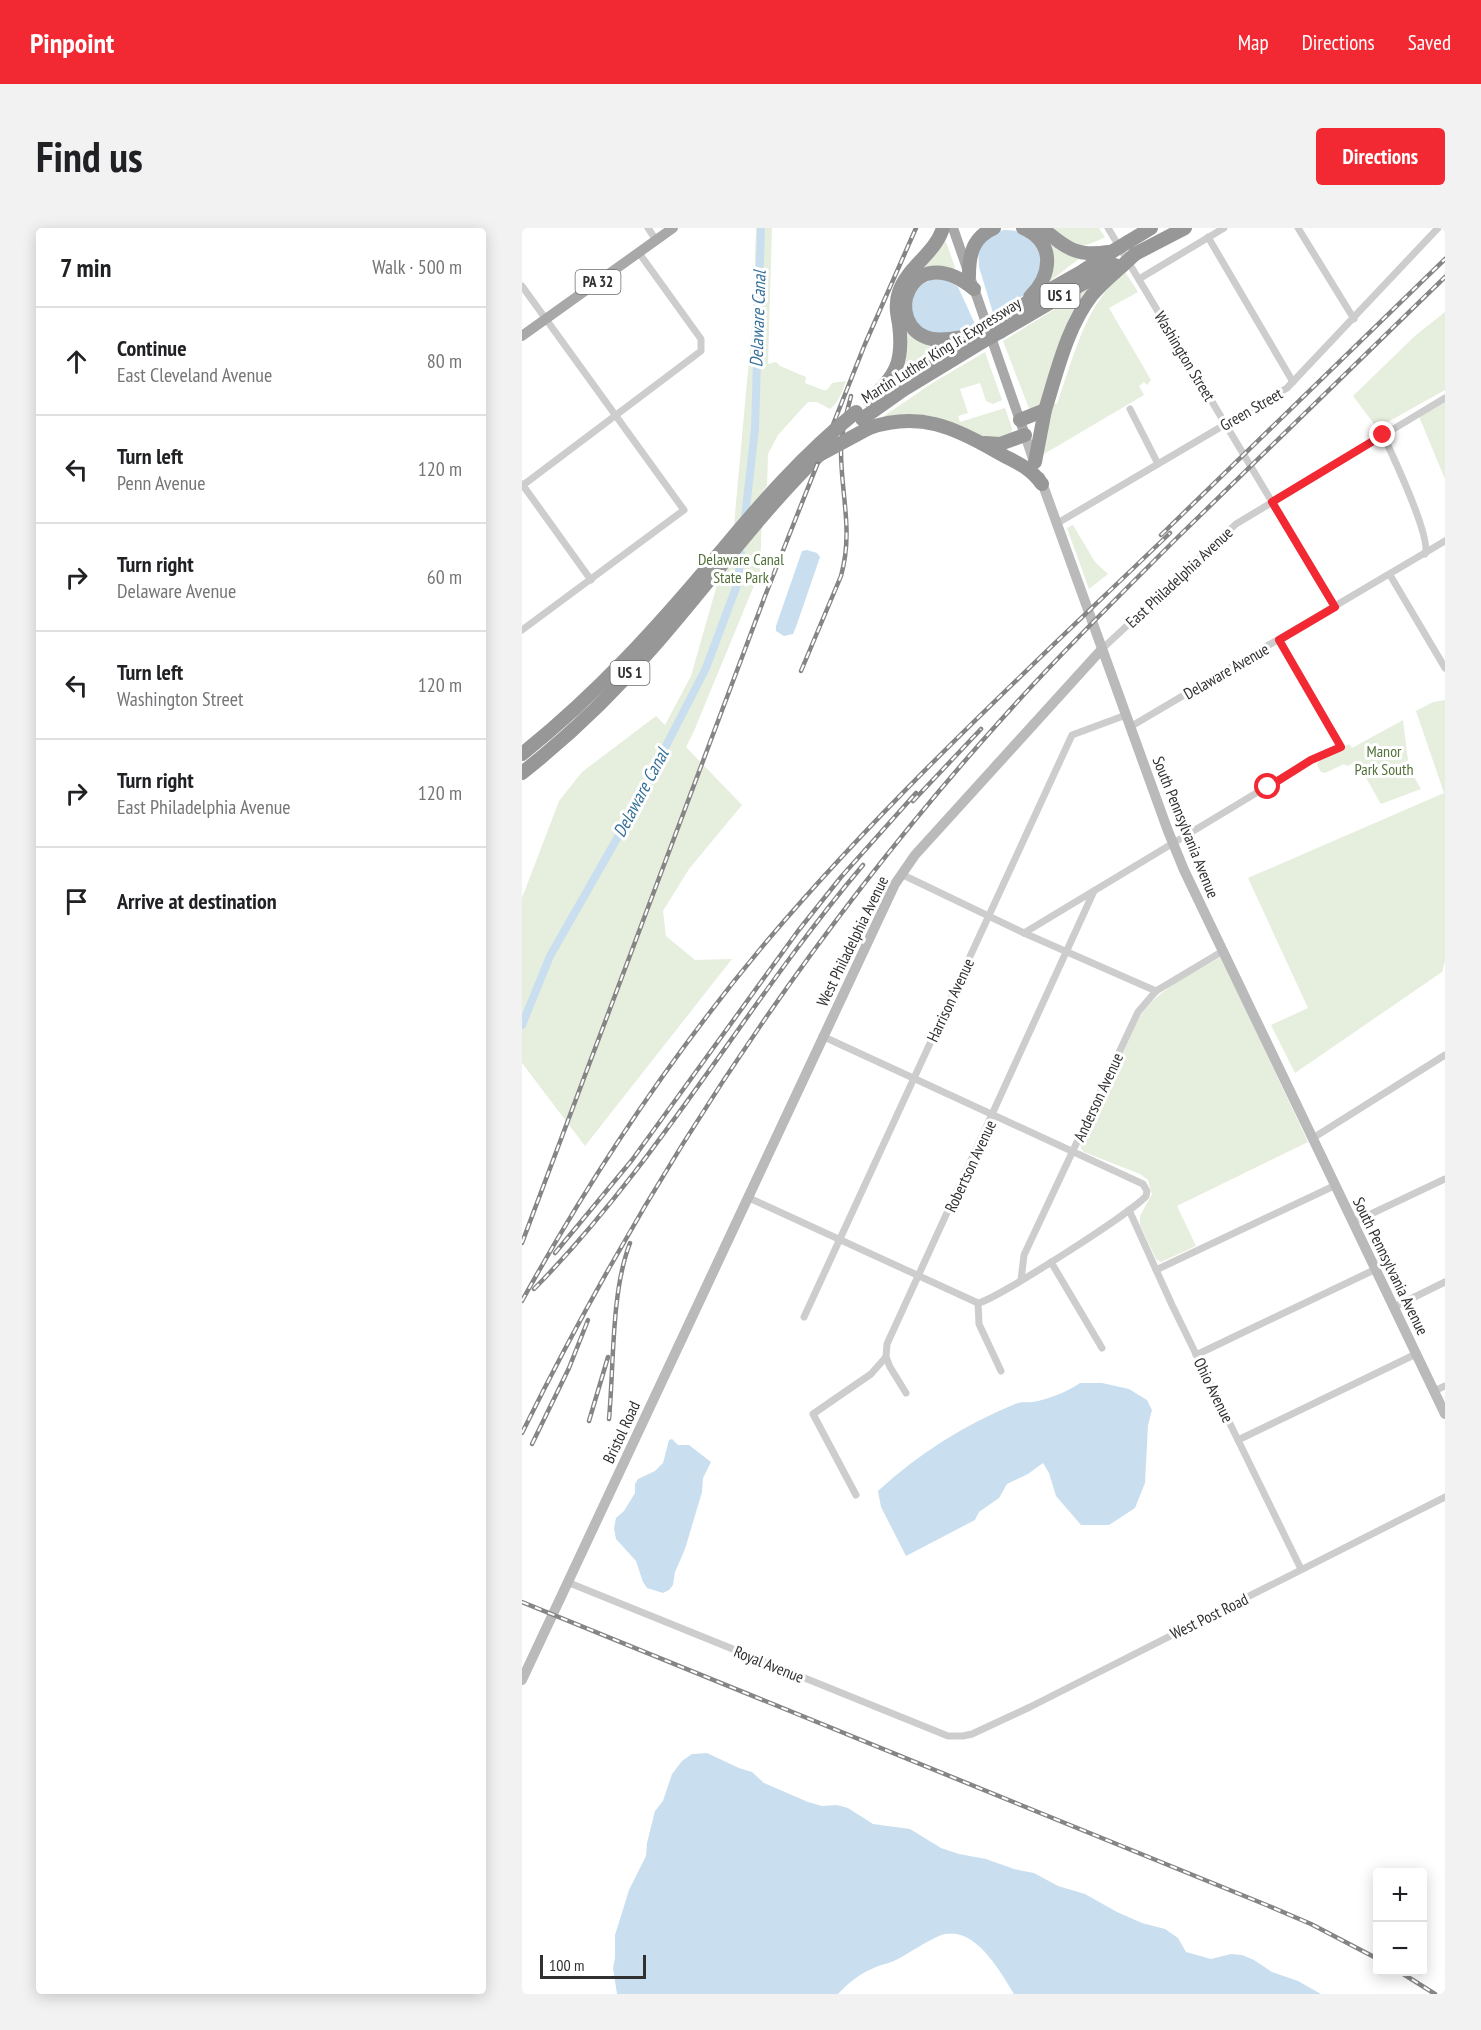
<!DOCTYPE html>
<html lang="en">
<head>
<meta charset="utf-8">
<style>
	body { margin:0; font-family:"PT Sans Narrow",sans-serif; background:#f2f2f2; color:#202124 }
	.controls { position:absolute; right:18px; bottom:18px; display:grid; overflow:hidden; border-radius:6px; box-shadow:0 3px 15px #0003 }
	.controls button { width:54px; height:54px; display:grid; place-items:center; padding:0; border:0; border-bottom:2px solid #e0e0e0; background:#fff; color:#202124; font:30px sans-serif }
	.scale { position:absolute; left:18px; bottom:15px; width:106px; box-sizing:border-box; padding-left:6px; border:3px solid #303030; border-top:0; font-size:16px; line-height:21px; white-space:nowrap; color:#303030; -webkit-text-stroke:4px #fff; paint-order:stroke }
	.stop { position:absolute; width:18px; height:18px; margin:-14px; border:4px solid #f22832; border-radius:50%; background:#fff }
	.stop.end { background:#f22832; border-color:#fff; box-shadow:0 2px 6px #0008 }
	.list { margin:0; padding:0; list-style:none }
	h2 { display:flex; justify-content:space-between; align-items:center; height:78px; margin:0; padding:0 24px; font-size:26px }
	h2 small { font-size:20px; font-weight:400; color:#757577 }
	.list li { display:grid; grid-template-columns:39px 1fr auto; gap:18px; align-items:center; box-sizing:border-box; height:108px; padding:0 24px; border-top:2px solid #e0e0e0 }
	.list b { display:block; font-size:22px; white-space:nowrap }
	.list p { margin:0; font-size:20px; white-space:nowrap; color:#757577 }
	.list em { font-size:20px; font-style:normal; color:#757577 }
	.icon { flex:none; width:33px; height:33px; fill:none; stroke:currentColor; stroke-width:2; stroke-linecap:round; stroke-linejoin:round }
	.map { position:relative; flex:none; width:923px; height:1766px; overflow:hidden; border-radius:6px }
	header { display:flex; align-items:center; gap:36px; box-sizing:border-box; height:84px; padding:0 30px; background:#f22832; color:#fff }
	header strong { font-size:28px }
	nav { display:flex; gap:33px; margin-inline-start:auto; font-size:21px }
	.intro { display:flex; align-items:center; justify-content:space-between; box-sizing:border-box; height:144px; padding:0 36px }
	h1 { margin:0; font-size:42px }
	.button { padding:15px 27px; border-radius:6px; background:#f22832; color:#fff; font-size:21px; font-weight:700 }
	main { display:flex; gap:36px; padding:0 36px }
	aside { flex:1; background:#fff; border-radius:6px; box-shadow:0 3px 15px #0003 }
	.map>svg:first-child { display:block }
	.green { fill:#e6eede }
	.water { fill:#c9dfef }
	.lines { fill:none; stroke-linecap:round; stroke-linejoin:round }
	.canal { stroke:#c9dfef; stroke-width:8 }
	.street { stroke:#cdcdcd; stroke-width:7 }
	.secondary { stroke:#bababa; stroke-width:10 }
	.primary { stroke:#a8a8a8; stroke-width:10 }
	.highway { stroke:#979797; stroke-width:14 }
	.rail-casing { stroke:#858585; stroke-width:4.5 }
	.rail { stroke:#fff; stroke-width:2; stroke-dasharray:7; stroke-linecap:butt }
	.highway-bridge { stroke:#979797; stroke-width:14 }
	.route { stroke:#f22832; stroke-width:8 }
	.labels { text-anchor:middle; stroke-width:6; stroke-linejoin:round; paint-order:stroke }
	.shield { fill:#fff; stroke:#6e6e6e; stroke-width:1.5 }
	.shield-label { font-size:15px; font-weight:bold; fill:#303030 }
	.street-label { font-size:16px; fill:#303030; stroke:#fff }
	.park-label { font-size:16px; fill:#52703a; stroke:#fff }
	.water-label { font-size:18px; font-style:italic; fill:#37719a; stroke:#fff }
</style>
</head>
<body>
<header>
<strong>Pinpoint</strong>
<nav><a>Map</a><a>Directions</a><a>Saved</a></nav>
</header>
<div class="intro"><h1>Find us</h1><a class="button">Directions</a></div>
<main>
<aside>
<h2>7 min<small>Walk · 500 m</small></h2>
<ul class="list">
<li><svg class="icon" aria-label="ahead" viewBox="0 0 24 24"><path d="M12 20V5M6 11l6-6 6 6"/></svg><div><b>Continue</b><p>East Cleveland Avenue</p></div><em>80 m</em></li>
<li><svg class="icon" aria-label="left" viewBox="0 0 24 24"><path d="M17 20v-9H6M10 6l-5 5 5 5"/></svg><div><b>Turn left</b><p>Penn Avenue</p></div><em>120 m</em></li>
<li><svg class="icon" aria-label="right" viewBox="0 0 24 24"><path d="M7 20v-9h11M14 6l5 5-5 5"/></svg><div><b>Turn right</b><p>Delaware Avenue</p></div><em>60 m</em></li>
<li><svg class="icon" aria-label="left" viewBox="0 0 24 24"><path d="M17 20v-9H6M10 6l-5 5 5 5"/></svg><div><b>Turn left</b><p>Washington Street</p></div><em>120 m</em></li>
<li><svg class="icon" aria-label="right" viewBox="0 0 24 24"><path d="M7 20v-9h11M14 6l5 5-5 5"/></svg><div><b>Turn right</b><p>East Philadelphia Avenue</p></div><em>120 m</em></li>
<li><svg class="icon" aria-label="arrive" viewBox="0 0 24 24"><path d="M6 21V4h12l-3 4 3 4H6"/></svg><div><b>Arrive at destination</b></div></li>
</ul>
</aside>
<div class="map">
<svg width="923" height="1766" viewBox="0 0 923 1766">
	<rect width="100%" height="100%" fill="#fff"/>
	<!-- green -->
	<g class="green">
		<path d="M234,0h16l-4,136 8,-2 4,4 26,11 -1,6 18,7h4l5,-7 14,-2c-4,11 -7,21 -16,28l-13,-7h-9l-30,33 -10,19 -1,32 -4,5 -3,80 -66,160 -8,16 56,58 -53,64 -26,42 3,25 29,24 37,-1 -147,187 -63,-83v-165l37,-97 23,-29 74,-56 9,9 26,-49 43,-151 19,-210z"/>
		<path d="M527,0h50l6,9c-28,15 -33,8 -56,-9z"/>
		<path d="M420,12l4,2 9,25 -2,4 -16,-4 -15,4 -2,-3z"/>
		<path d="M528,12l30,18 -30,23 -4,-38z"/>
		<path d="M603,44l13,20 -29,16 42,72 -4,5 -3,-3 -5,4 5,9 -100,59 -1,-10 10,-41 4,1c16,-45 28,-101 68,-132z"/>
		<path d="M580,52l-60,125 -12,6 -27,-70z"/>
		<path d="M923,84v78l-68,38 -24,-32 63,-61z"/>
		<path d="M380,87l36,32 -40,27z"/>
		<path d="M463,124l17,48 -9,4 -7,-3 -6,-18 -20,6 8,24 -10,3 2,6 45,-14 7,20 -1,7 -20,5 -45,-19 -20,-6 -45,3 53,-36z"/>
		<path d="M923,172v79l-27,-65z"/>
		<path d="M551,297l22,37 13,12 -19,15 -22,-61z"/>
		<path d="M923,472v261l-3,11 -147,101 -24,-48 37,-17 -60,-130 196,-85 -28,-82 17,-9z"/>
		<path d="M881,492l6,48 12,21 -40,15 -24,-42 -10,4 -3,-2 -19,9 -4,-1 -4,-7 3,-5 29,-16 3,4z"/>
		<path d="M699,729l87,185 -131,64 19,40 -35,16 -5,-3 -16,-34v-9l12,-22 -4,-14 -8,-6 -56,-22 -3,-3 -1,-5 59,-126c19,-30 52,-43 82,-61z"/>
	</g>
	<!-- water -->
	<g class="water">
		<path d="M484,2c26,1 35,15 37,39l-19,26 -31,18 -14,-46 -1,-20 19,-16z"/>
		<path d="M419,48l17,11 17,37c-15,9 -38,19 -54,5 -5,-3 -8,-11 -11,-16l5,-26z"/>
		<path d="M285,322l10,3 3,4 -24,70 -3,7 -9,2 -8,-5v-5l26,-75z"/>
		<path d="M558,1155h22l27,6 18,11 5,10 -4,15 -3,58 -10,25 -26,17h-28l-25,-29 -7,-23 -6,-10 -15,11 -21,10 -8,14 -20,14 -4,8 -69,36 -25,-49 -3,-16c40,-37 86,-66 137,-87 6,-3 12,-1 18,-2 16,-3 34,-10 47,-19z"/>
		<path d="M150,1211l6,6h11l22,17 -8,16 -1,14 -17,57 -10,23 -2,13 -4,5 -6,3 -16,-5 -4,-6 -7,-21 -20,-22 -2,-11 2,-10 8,-7 11,-18v-9l3,-5 17,-8 8,-8 6,-23z"/>
		<path d="M185,1525l32,15 13,4 12,11 44,19 14,4 15,-1 11,3 25,16 37,5 31,19 18,6 27,5 28,10 20,4 24,13 27,8 32,18 25,11 23,6 13,9 8,14 25,7 20,-5 11,1 12,5 18,12 26,9 23,13h-307c-14,-23 -41,-72 -75,-58 -14,6 -28,16 -41,23 -7,4 -15,5 -22,8 -15,6 -27,15 -38,27h-221l-4,-26 2,-10v-23l14,-45 17,-34 1,-13 8,-32 8,-10 9,-27 10,-13 10,-7z"/>
	</g>
	<g class="lines">
		<!-- canal -->
		<g class="canal">
			<path d="M223,289l10,-88 6,-201"/>
			<path d="M0,797l28,-69 81,-142 75,-146 31,-83 4,-31"/>
		</g>
		<!-- street -->
		<g class="street">
			<path d="M126,0l8,12"/>
			<path d="M586,0l227,379"/>
			<path d="M776,0l56,91"/>
			<path d="M686,9l85,145"/>
			<path d="M617,51l85,-51"/>
			<path d="M0,58l162,224 -162,120"/>
			<path d="M608,181l28,55"/>
			<path d="M861,207c9,19 49,104 42,119"/>
			<path d="M0,256l69,96"/>
			<path d="M0,258l179,-135v-12l-62,-86"/>
			<path d="M534,296l231,-136 151,-160"/>
			<path d="M868,347l55,93"/>
			<path d="M580,421l134,-125 209,-126"/>
			<path d="M608,499l315,-186"/>
			<path d="M379,646l123,59 132,58"/>
			<path d="M502,705l287,-173 30,-13 -62,-107"/>
			<path d="M300,808l321,148 4,7 -1,5c-12,15 -152,105 -168,107"/>
			<path d="M791,910l132,-83"/>
			<path d="M225,969l231,106"/>
			<path d="M607,982l43,95 129,264"/>
			<path d="M832,994l91,-43"/>
			<path d="M529,1034l51,86"/>
			<path d="M634,1042l180,-85"/>
			<path d="M499,1052l3,-25 114,-243 18,-21 67,-40"/>
			<path d="M456,1075l1,21 22,47"/>
			<path d="M872,1079l51,-25"/>
			<path d="M282,1089l268,-582 54,-20"/>
			<path d="M674,1127l180,-86"/>
			<path d="M364,1129l4,10 16,26"/>
			<path d="M912,1163l11,-5"/>
			<path d="M716,1212l178,-86"/>
			<path d="M334,1267l-43,-81 58,-40 15,-17 1,-13 207,-453"/>
			<path d="M45,1354l381,154h15l9,-2 58,-27 415,-210"/>
		</g>
		<!-- secondary -->
		<g class="secondary">
			<path d="M503,207l9,27"/>
			<path d="M518,249l128,354 16,39 261,544"/>
			<path d="M0,1452l373,-796 20,-29 187,-206"/>
		</g>
		<!-- primary -->
		<g class="primary">
			<path d="M431,0l72,207"/>
			<path d="M0,108l151,-108"/>
		</g>
		<!-- highway -->
		<g class="highway">
			<path d="M501,0c33,15 29,47 7,69"/>
			<path d="M520,0c24,20 34,29 66,24"/>
			<path d="M606,14l23,-14"/>
			<path d="M613,26l50,-26"/>
			<path d="M447,48c0,-22 4,-39 25,-48"/>
			<path d="M474,92l85,-48 32,-21"/>
			<path d="M478,104l115,-67"/>
			<path d="M447,108c-12,2 -25,5 -37,3 -52,-12 -23,-103 42,-50"/>
			<path d="M365,161l77,-50"/>
			<path d="M348,173c26,-26 34,-39 29,-77 -2,-10 -4,-21 0,-32 8,-25 36,-38 44,-64"/>
			<path d="M340,191l41,-29 79,-48"/>
			<path d="M498,192l25,-10c12,-38 22,-83 47,-115 9,-11 20,-20 30,-29"/>
			<path d="M347,200c50,-17 85,-1 128,24 19,11 31,13 45,32"/>
			<path d="M463,215l15,1 25,-9"/>
			<path d="M513,234l10,-52"/>
			<path d="M0,526c75,-60 135,-126 196,-199"/>
			<path d="M0,545c48,-38 92,-80 132,-127 55,-63 105,-132 165,-191"/>
		</g>
		<!-- rail casing -->
		<g class="rail-casing">
			<g id="rail">
				<path d="M639,307l284,-276"/>
				<path d="M279,443l40,-95c13,-47 -1,-84 0,-130 1,-17 6,-34 10,-50"/>
				<path d="M391,573l68,-72"/>
				<path d="M0,1015l243,-647 100,-252 51,-116"/>
				<path d="M33,1025l77,-93 166,-229 43,-54 75,-84"/>
				<path d="M12,1061c126,-128 213,-287 329,-424"/>
				<path d="M0,1073c70,-127 152,-249 245,-360 123,-145 266,-276 403,-408"/>
				<path d="M87,1191c5,-54 2,-127 21,-176"/>
				<path d="M67,1193l19,-64"/>
				<path d="M0,1205c127,-257 286,-498 478,-712 56,-63 117,-123 177,-183 89,-87 178,-174 268,-261"/>
				<path d="M10,1216l37,-76 19,-48"/>
				<path d="M0,1374l742,302 47,20 67,35"/>
				<path d="M878,1744l35,22"/>
			</g>
		</g>
		<!-- rail -->
		<use href="#rail" class="rail"/>
		<!-- highway-bridge -->
		<g class="highway-bridge">
			<path d="M591,23l15,-9"/>
			<path d="M600,38l13,-12"/>
			<path d="M456,103l18,-11"/>
			<path d="M460,114l18,-10"/>
			<path d="M297,227l50,-27"/>
			<path d="M196,327c43,-52 86,-101 138,-143"/>
		</g>
	</g>
	<g class="lines">
		<!-- route -->
		<path class="route" d="M746,559l43,-27 30,-13 -62,-107 56,-33 -63,-105 111,-67"/>
	</g>
	<g class="labels">
		<!-- shield labels -->
		<g class="shield">
			<rect x="53.5" y="42" width="45" height="24" rx="4.5"/>
			<rect x="518.5" y="56" width="39" height="24" rx="4.5"/>
			<rect x="88.5" y="433" width="39" height="24" rx="4.5"/>
		</g>
		<g class="shield-label">
			<text x="76" y="59">PA 32</text>
			<text x="538" y="73">US 1</text>
			<text x="108" y="450">US 1</text>
		</g>
		<!-- street labels -->
		<g class="street-label">
			<text transform="translate(419 122) rotate(-32)" y="6">Martin Luther King Jr. Expressway</text>
			<text transform="translate(663 128) rotate(59)" y="6">Washington Street</text>
			<text transform="translate(729 181) rotate(-30)" y="6">Green Street</text>
			<text transform="translate(657 349) rotate(-43)" y="6">East Philadelphia Avenue</text>
			<text transform="translate(704 443) rotate(-30)" y="6">Delaware Avenue</text>
			<text transform="translate(664 599) rotate(68)" y="6">South Pennsylvania Avenue</text>
			<text transform="translate(330 713) rotate(-64)" y="6">West Philadelphia Avenue</text>
			<text transform="translate(428 772) rotate(-65)" y="6">Harrison Avenue</text>
			<text transform="translate(576 869) rotate(-65)" y="6">Anderson Avenue</text>
			<text transform="translate(448 938) rotate(-65)" y="6">Robertson Avenue</text>
			<text transform="translate(869 1038) rotate(64)" y="6">South Pennsylvania Avenue</text>
			<text transform="translate(692 1162) rotate(64)" y="6">Ohio Avenue</text>
			<text transform="translate(99 1204) rotate(-65)" y="6">Bristol Road</text>
			<text transform="translate(687 1388) rotate(-26)" y="6">West Post Road</text>
			<text transform="translate(247 1436) rotate(22)" y="6">Royal Avenue</text>
		</g>
		<!-- park labels -->
		<g class="park-label">
			<text x="219" y="337">Delaware Canal<tspan x="219" dy="18">State Park</tspan></text>
			<text x="862" y="529">Manor<tspan x="862" dy="18">Park South</tspan></text>
		</g>
		<!-- water labels -->
		<g class="water-label">
			<text transform="translate(236 91) rotate(-88)" y="6">Delaware Canal</text>
			<text transform="translate(119 565) rotate(-62)" y="6">Delaware Canal</text>
		</g>
	</g>
</svg>
<div class="controls">
<button>+</button>
<button>−</button>
</div>
<div class="scale">100 m</div>
<div class="stop" style="left:746px;top:559px"></div>
<div class="stop end" style="left:861px;top:207px"></div>
</div>
</main>
</body>
</html>
